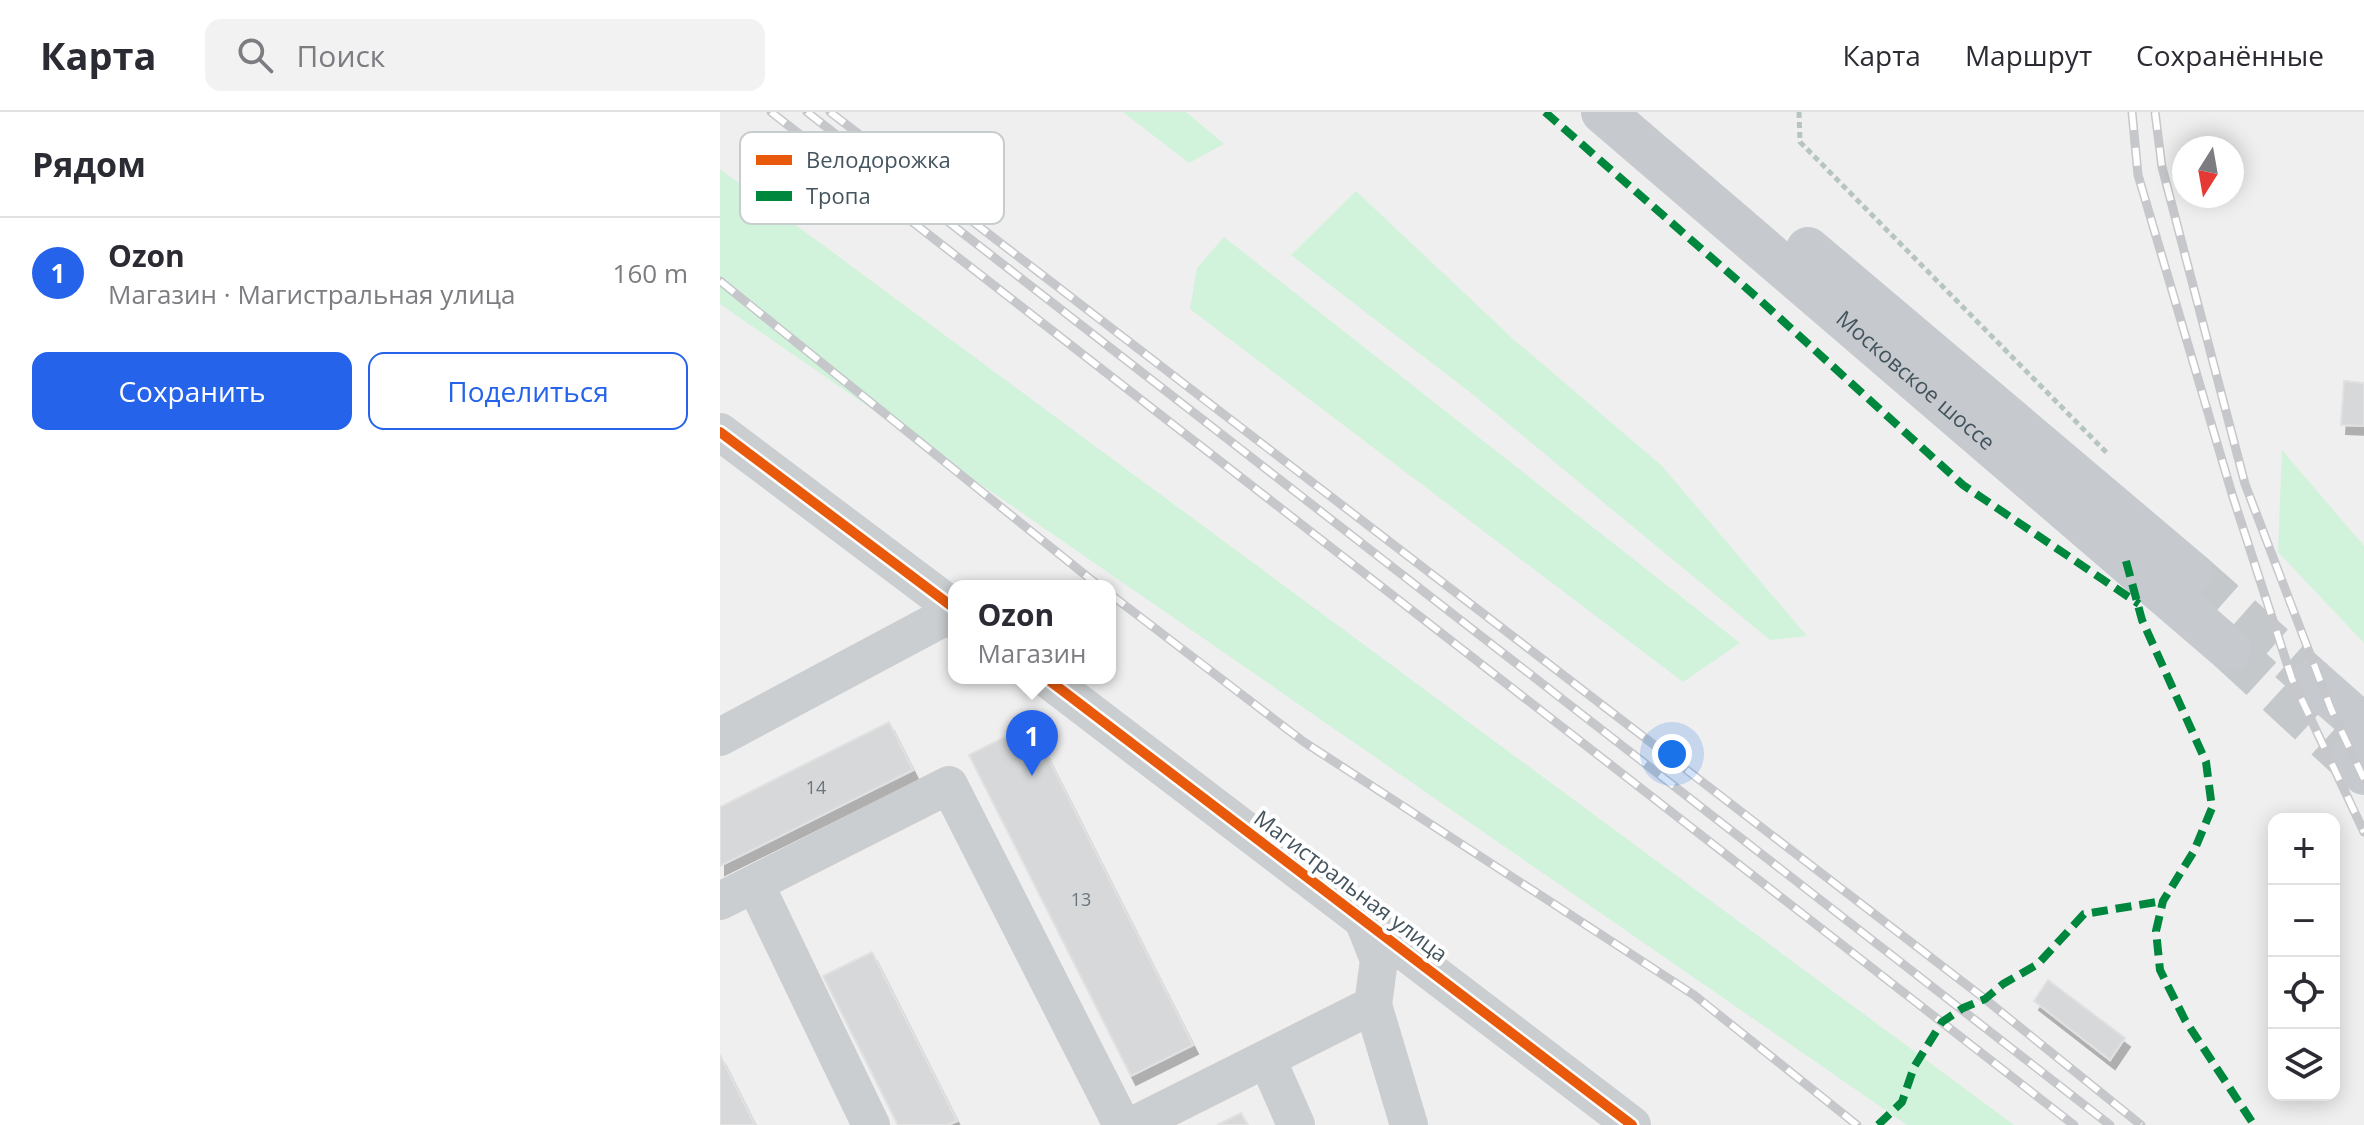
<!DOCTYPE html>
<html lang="ru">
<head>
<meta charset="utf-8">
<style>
	body { margin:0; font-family:"Open Sans",sans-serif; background:#f2f2f3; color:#2b2b33 }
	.controls { position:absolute; right:24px; bottom:24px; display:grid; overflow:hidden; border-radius:16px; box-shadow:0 4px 20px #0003 }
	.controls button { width:72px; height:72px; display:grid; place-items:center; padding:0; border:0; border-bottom:2px solid #e1e1e2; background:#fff; color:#2b2b33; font:40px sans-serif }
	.compass { position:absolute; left:1452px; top:24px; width:72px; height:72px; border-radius:50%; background:#fff; box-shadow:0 4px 20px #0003; rotate:191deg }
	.you { position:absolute; left:952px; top:642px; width:28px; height:28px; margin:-20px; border:6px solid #fff; border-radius:50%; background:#1a73e8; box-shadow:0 0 0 12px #1a73e833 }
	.badge { display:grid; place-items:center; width:52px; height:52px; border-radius:50%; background:#2563eb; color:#fff; font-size:26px; font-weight:700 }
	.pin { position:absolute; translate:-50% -66px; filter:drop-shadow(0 2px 4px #0008) }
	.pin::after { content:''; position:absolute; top:42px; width:28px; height:24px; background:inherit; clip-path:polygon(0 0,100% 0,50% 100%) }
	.popup { position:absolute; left:228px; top:468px; width:168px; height:104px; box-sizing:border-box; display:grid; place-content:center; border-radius:16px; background:#fff; filter:drop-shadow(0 2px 6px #0005); font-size:26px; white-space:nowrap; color:#7c7c81 }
	.popup b { font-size:30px; color:#2b2b33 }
	.popup::after { content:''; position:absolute; left:50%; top:100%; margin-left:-16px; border:16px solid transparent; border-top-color:#fff }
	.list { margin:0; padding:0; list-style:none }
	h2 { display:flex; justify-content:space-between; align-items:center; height:104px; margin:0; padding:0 32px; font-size:34px }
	h2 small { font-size:26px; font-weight:400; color:#7c7c81 }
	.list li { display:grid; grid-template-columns:52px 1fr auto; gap:24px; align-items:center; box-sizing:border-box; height:112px; padding:0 32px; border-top:2px solid #e1e1e2 }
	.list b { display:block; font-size:30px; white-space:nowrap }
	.list p { margin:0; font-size:26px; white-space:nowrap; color:#7c7c81 }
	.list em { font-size:26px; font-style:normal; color:#7c7c81 }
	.actions { display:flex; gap:16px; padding:24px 32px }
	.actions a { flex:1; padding:18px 0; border:2px solid #2563eb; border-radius:16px; text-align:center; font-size:28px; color:#2563eb }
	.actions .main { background:#2563eb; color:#fff }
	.icon { flex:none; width:44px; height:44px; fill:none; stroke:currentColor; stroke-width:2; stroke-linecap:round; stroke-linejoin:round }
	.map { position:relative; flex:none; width:1644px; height:1013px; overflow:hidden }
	header { display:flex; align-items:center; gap:48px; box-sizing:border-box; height:112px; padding:0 40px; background:#fff; border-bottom:2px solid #e1e1e2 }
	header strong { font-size:38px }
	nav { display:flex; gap:44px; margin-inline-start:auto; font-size:28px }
	.search { width:560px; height:72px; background:#f2f2f3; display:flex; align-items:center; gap:20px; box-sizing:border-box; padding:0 28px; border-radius:16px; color:#7c7c81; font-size:30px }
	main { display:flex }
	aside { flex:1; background:#fff }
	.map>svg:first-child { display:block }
	.green { fill:#d1f2db }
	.building { fill:#d7d8d9; stroke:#e1e1e2; stroke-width:2; filter:url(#shadow) }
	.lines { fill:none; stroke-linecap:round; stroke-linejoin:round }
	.major-tunnel { stroke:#c5c8cb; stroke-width:44; stroke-dasharray:44 22; stroke-linecap:butt }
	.path { stroke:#b7c5bf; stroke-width:5; stroke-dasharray:6 4; stroke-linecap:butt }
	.minor { stroke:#cbced0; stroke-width:38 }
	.major { stroke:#c6cace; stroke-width:44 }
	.rail-casing { stroke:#c5c7ca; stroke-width:9 }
	.rail { stroke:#fff; stroke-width:6; stroke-dasharray:18; stroke-linecap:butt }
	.quiet { stroke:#00873e; stroke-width:8; stroke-dasharray:16 8; stroke-linecap:butt }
	.cycleway-casing { stroke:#fff; stroke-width:15 }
	.cycleway { stroke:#e8590c; stroke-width:10 }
	.labels { text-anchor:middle; stroke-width:8; stroke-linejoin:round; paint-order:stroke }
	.number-label { font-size:18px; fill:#6a767e }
	.street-label { font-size:22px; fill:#44545e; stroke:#fff }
	.key { fill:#fff; stroke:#c7cccf; stroke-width:2 }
	.key-label { font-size:22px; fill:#44545e }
</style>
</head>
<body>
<header>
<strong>Карта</strong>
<div class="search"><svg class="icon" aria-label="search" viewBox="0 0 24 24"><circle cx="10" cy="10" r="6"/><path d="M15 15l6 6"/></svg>Поиск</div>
<nav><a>Карта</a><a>Маршрут</a><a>Сохранённые</a></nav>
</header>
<main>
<aside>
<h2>Рядом<small></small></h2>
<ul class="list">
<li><span class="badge">1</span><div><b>Ozon</b><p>Магазин · Магистральная улица</p></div><em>160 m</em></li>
</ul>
<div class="actions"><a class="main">Сохранить</a><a>Поделиться</a></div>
</aside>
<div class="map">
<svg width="1644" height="1013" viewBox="0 0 1644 1013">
	<defs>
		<filter id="shadow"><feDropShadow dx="5" dy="9" stdDeviation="0" flood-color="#0004"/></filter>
	</defs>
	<rect width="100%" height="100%" fill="#f0efef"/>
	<!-- green -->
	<g class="green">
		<path d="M403,0h63l38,32 -35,19z"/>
		<path d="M0,57l1294,956h-107l-1187,-821z"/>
		<path d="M636,79l157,148 148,126 146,171 -37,4 -299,-247 -180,-138z"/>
		<path d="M504,125l516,406 -57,39 -493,-373 7,-41z"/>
		<path d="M1562,338l82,96v97l-86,-91z"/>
	</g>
	<!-- building -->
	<g class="building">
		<path d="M1624,269l20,2v43l-23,-1z"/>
		<path d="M169,610l24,48 -193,96v-59z"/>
		<path d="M311,612l162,321 -62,31 -162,-321z"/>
		<path d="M152,840l85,169 -9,4h-50l-75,-149z"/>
		<path d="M1328,868l77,58 -15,22 -76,-59z"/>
		<path d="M0,943l35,70h-35z"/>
		<path d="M521,1001l7,12h-31z"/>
	</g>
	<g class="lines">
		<!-- major-tunnel -->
		<g class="major-tunnel">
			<path d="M1471,461l122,108"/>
			<path d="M1509,537l121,111"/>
		</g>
		<!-- path -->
		<path class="path" d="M1079,0l1,30 307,311"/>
		<!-- minor -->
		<g class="minor">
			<path d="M0,320l234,176"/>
			<path d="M326,566l586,447"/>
			<path d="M0,625l219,-117 15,-3"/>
			<path d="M35,772l116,241"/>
			<path d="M0,789l229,-116 173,340"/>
			<path d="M653,893l36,120"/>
			<path d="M547,947l29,66"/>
			<path d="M414,1013l239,-120 6,-45 -15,-38"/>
		</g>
		<!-- major -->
		<g class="major">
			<path id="s1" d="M883,0l626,537"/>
			<path d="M1088,137l383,324"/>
			<path d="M1593,569l51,45"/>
			<path d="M1630,648l14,13"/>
		</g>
		<!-- rail casing -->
		<g class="rail-casing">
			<g id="rail">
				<path d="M51,0l1303,1013"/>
				<path d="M87,0l1303,1013"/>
				<path d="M110,0l1155,887 156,126"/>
				<path d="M1412,0l6,63 94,319 60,185 72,153"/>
				<path d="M1435,0l7,55 83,317 86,225 33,70"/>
				<path d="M0,169l379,305"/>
				<path d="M390,482l194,148 390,253 163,130"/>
			</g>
		</g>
		<!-- rail -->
		<use href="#rail" class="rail"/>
		<!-- quiet -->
		<g class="quiet">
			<path d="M825,0l216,189 202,184 176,119"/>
			<path d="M1406,449l16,59 64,142 6,46 -18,43 -31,50 -7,30 4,39 25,50 69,105"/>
			<path d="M1158,1013l24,-23 12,-35 28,-45 21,-14 22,-9 18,-15 35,-20 46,-50 79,-13"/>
		</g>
		<!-- cycleway casing -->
		<g class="cycleway-casing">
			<g id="cycleway">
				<path d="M0,320l234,176"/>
				<path d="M326,566l586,447"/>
			</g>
		</g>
		<!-- cycleway -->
		<use href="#cycleway" class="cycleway"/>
	</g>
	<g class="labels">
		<!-- number labels -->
		<g class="number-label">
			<text x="96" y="682">14</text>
			<text x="361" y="794">13</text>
		</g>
		<!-- street labels -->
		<g class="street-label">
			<text dy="8" stroke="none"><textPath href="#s1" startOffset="412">Московское шоссе</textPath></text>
			<text transform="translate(631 774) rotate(37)" y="8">Магистральная улица</text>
		</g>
	</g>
	<!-- legend -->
	<rect x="20" y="20" width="264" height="92" rx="12" class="key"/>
	<rect x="36" y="43" width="36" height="10" fill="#e8590c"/>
	<rect x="36" y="79" width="36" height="10" fill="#00873e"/>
	<g class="key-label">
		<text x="86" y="56">Велодорожка</text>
		<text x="86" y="92">Тропа</text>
	</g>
</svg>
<div class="controls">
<button>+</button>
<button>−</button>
<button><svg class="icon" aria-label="locate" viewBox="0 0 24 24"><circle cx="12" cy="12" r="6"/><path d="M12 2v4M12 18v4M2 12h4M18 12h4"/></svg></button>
<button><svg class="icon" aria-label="layers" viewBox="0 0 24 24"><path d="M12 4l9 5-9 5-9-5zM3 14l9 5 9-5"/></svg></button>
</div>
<svg class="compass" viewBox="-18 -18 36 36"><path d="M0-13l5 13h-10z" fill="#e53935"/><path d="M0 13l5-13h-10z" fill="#7c7c81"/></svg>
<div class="you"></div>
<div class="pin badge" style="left:312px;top:664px">1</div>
<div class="popup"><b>Ozon</b>Магазин</div>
</div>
</main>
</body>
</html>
